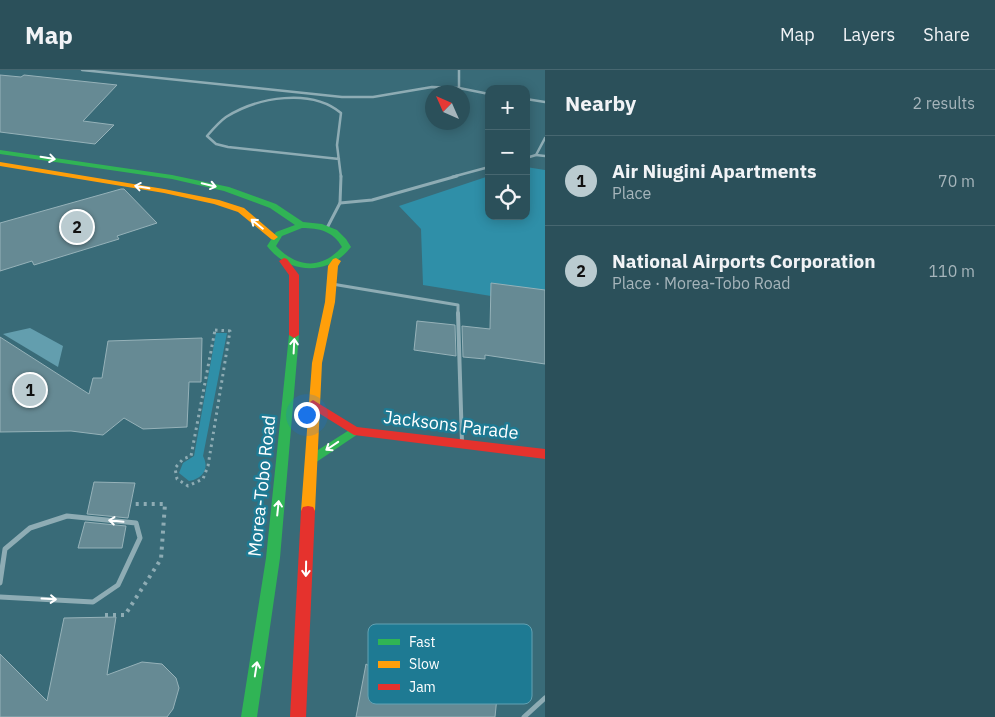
<!DOCTYPE html>
<html lang="en">
<head>
<meta charset="utf-8">
<style>
	body { margin:0; font-family:"IBM Plex Sans",sans-serif; background:#335760; color:#f1f3f6 }
	.controls { position:absolute; right:15px; top:15px; display:grid; overflow:hidden; border-radius:10px; box-shadow:0 2px 12px #0003 }
	.controls button { width:45px; height:45px; display:grid; place-items:center; padding:0; border:0; border-bottom:1px solid #476770; background:#2b505a; color:#f1f3f6; font:25px sans-serif }
	.compass { position:absolute; left:425px; top:15px; width:45px; height:45px; border-radius:50%; background:#2b505a; box-shadow:0 2px 12px #0003; rotate:315deg }
	.you { position:absolute; left:306px; top:344px; width:18px; height:18px; margin:-12px; border:4px solid #fff; border-radius:50%; background:#1a73e8; box-shadow:0 0 0 8px #1a73e833 }
	.badge { display:grid; place-items:center; width:32px; height:32px; border-radius:50%; background:#bacbd0; color:#111; font-size:16px; font-weight:700 }
	.pin { position:absolute; translate:-50% -50%; border:2px solid #fff; box-shadow:0 1px 5px #0006 }
	.list { margin:0; padding:0; list-style:none }
	h2 { display:flex; justify-content:space-between; align-items:center; height:65px; margin:0; padding:0 20px; font-size:21px }
	h2 small { font-size:16px; font-weight:400; color:#a6b5bb }
	.list li { display:grid; grid-template-columns:32px 1fr auto; gap:15px; align-items:center; box-sizing:border-box; height:90px; padding:0 20px; border-top:1px solid #476770 }
	.list b { display:block; font-size:19px; white-space:nowrap }
	.list p { margin:0; font-size:16px; white-space:nowrap; color:#a6b5bb }
	.list em { font-size:16px; font-style:normal; color:#a6b5bb }
	.icon { flex:none; width:28px; height:28px; fill:none; stroke:currentColor; stroke-width:2; stroke-linecap:round; stroke-linejoin:round }
	.map { position:relative; flex:none; width:545px; height:647px; overflow:hidden }
	header { display:flex; align-items:center; gap:30px; box-sizing:border-box; height:70px; padding:0 25px; background:#2b505a; border-bottom:1px solid #476770 }
	header strong { font-size:24px }
	nav { display:flex; gap:28px; margin-inline-start:auto; font-size:18px }
	main { display:flex }
	aside { flex:1; background:#2b505a }
	.map>svg:first-child { display:block }
	.green { fill:#2f8fa8 }
	.water { fill:#639eae }
	.building { fill:#668a94; stroke:#96b2b9 }
	.lines { fill:none; stroke-linecap:round; stroke-linejoin:round }
	.path-far1 { stroke:#8eacb4; stroke-width:3; stroke-dasharray:2.5 4; stroke-linecap:butt }
	.path { stroke:#8eacb4; stroke-width:4; stroke-dasharray:3 5; stroke-linecap:butt }
	.lane-far3 { stroke:#8eacb4; stroke-width:2.5 }
	.lane-far2 { stroke:#8eacb4; stroke-width:3 }
	.lane-far1 { stroke:#8eacb4; stroke-width:4 }
	.lane { stroke:#8eacb4; stroke-width:5 }
	.fast { fill:#30b455; fill-rule:evenodd }
	.slow { fill:#ff9f0a; fill-rule:evenodd }
	.jam { fill:#e5322d; fill-rule:evenodd }
	.oneway { stroke:#fff }
	.labels { text-anchor:middle; stroke-width:5; stroke-linejoin:round; paint-order:stroke }
	.street-label { font-size:18px; fill:#fff; stroke:#1e7a93 }
	.key { fill:#1e7a93; stroke:#62a2b3; stroke-width:1 }
	.key-label { font-size:14px; fill:#fff }
</style>
</head>
<body>
<header>
<strong>Map</strong>
<nav><a>Map</a><a>Layers</a><a>Share</a></nav>
</header>
<main>
<div class="map">
<svg width="545" height="647" viewBox="0 0 545 647">
	<rect width="100%" height="100%" fill="#396b78"/>
	<!-- green -->
	<g class="green">
		<path d="M526,97l19,3v122l-53,-9 -1,13 -68,-11 -2,-56 -22,-23 90,-30v40h37z"/>
		<path d="M216,263h11l-24,123c7,13 -1,23 -14,25l-10,-8 4,-10 11,-7z"/>
	</g>
	<!-- water -->
	<path class="water" d="M30,258l33,18 -5,21 -55,-33z"/>
	<!-- building -->
	<g class="building">
		<path d="M0,5l21,2 3,-2 93,10 -34,36 31,4 -19,19 -95,-12z"/>
		<path d="M121,119h3l33,34 -40,13 2,3 -85,26 -2,-4 -32,10v-48z"/>
		<path d="M491,213l54,7v74l-60,-9v4l-22,-2 -1,-31 28,3z"/>
		<path d="M417,251l38,4 1,31 -42,-6z"/>
		<path d="M0,267l89,57 4,-16h9l6,-37 94,-3 -1,44h-12l-2,45 -44,2 -19,-11 -21,17 -32,-4 -71,1z"/>
		<path d="M94,412l41,1 -7,35 -41,-4z"/>
		<path d="M85,452l41,4 -4,22h-44z"/>
		<path d="M116,547l-9,58 35,-13 20,2 14,14 3,10 -6,21 -6,8h-167v-63l47,47 17,-83z"/>
		<path d="M433,562l31,17 13,44 21,-6 -3,30h-139l10,-53 18,11 22,-38z"/>
	</g>
	<g class="lines">
		<!-- path-far1 -->
		<path class="path-far1" d="M215,260l15,1 -22,135 -5,13 -15,7 -11,-7 -2,-11 8,-9 8,-3z"/>
		<!-- path -->
		<path class="path" d="M105,545h20l36,-56 4,-55h-34"/>
		<!-- lane-far3 -->
		<g class="lane-far3">
			<path d="M82,0l260,27h31l59,-10 27,1 30,6"/>
			<path d="M459,0v18"/>
			<path d="M526,29l19,3"/>
			<path d="M536,85l9,1"/>
			<path d="M526,88l10,-3 9,-17"/>
			<path d="M339,89l-111,-12 -12,-3 -9,-8c6,-7 12,-14 19,-19 32,-20 85,-29 115,-4l-4,32 4,32"/>
			<path d="M452,107l37,-10"/>
		</g>
		<!-- lane-far2 -->
		<g class="lane-far2">
			<path d="M340,133l32,-3 85,-24"/>
			<path d="M327,158l13,-25 1,-27"/>
			<path d="M332,214l126,21v10"/>
		</g>
		<!-- lane-far1 -->
		<path class="lane-far1" d="M458,243l4,130"/>
		<!-- lane -->
		<g class="lane">
			<path d="M0,513l5,-34 25,-21 37,-12 69,7 4,15 -22,47 -25,17 -93,-5"/>
			<path d="M524,647l21,-19"/>
		</g>
		<!-- fast -->
		<g class="fast">
			<path d="M0,80l172,25 57,12 47,17 27,18 19,2 15,6 9,9 5,8c-22,29 -62,28 -84,-1l9,-14 19,-7 -25,-17 -46,-17 -52,-12 -172,-25zM302,158c17,0 31,3 40,19 -21,23 -45,21 -66,-1l6,-10z"/>
			<path d="M294,262l5,3 -19,223 -23,159h-16l25,-159 23,-223z"/>
			<path d="M354,357l4,1 2,3 -2,3 -43,29h-8l-2,-3 2,-3z"/>
		</g>
		<!-- slow -->
		<g class="slow">
			<path d="M0,92l164,27 55,11 25,8 34,29 -4,3 -3,-1 -33,-27 -24,-8 -50,-11 -164,-27z"/>
			<path d="M336,188l5,3 -3,5 -3,36 -13,61 -7,148 -2,4 -5,1 -5,-1 -2,-4 11,-148 13,-61 3,-36 5,-7z"/>
		</g>
		<!-- jam -->
		<g class="jam">
			<path d="M284,188l3,1 12,16v60l-5,3 -5,-3v-60l-10,-14z"/>
			<path d="M313,330l44,27 188,22v10l-191,-24 -45,-28 -2,-3z"/>
			<path d="M308,436l5,1 2,4 -9,206h-16l11,-206 2,-4z"/>
		</g>
	</g>
	<!-- one-way arrows -->
	<defs><path id="oneway-shaft" d="M-6 0H5M1.5-3L5.5 0L1.5 3" fill="none" stroke-width="1.6" stroke-linecap="round" stroke-linejoin="round" transform="scale(1.25)"/></defs>
	<g class="oneway">
		<use href="#oneway-shaft" transform="translate(48 88) rotate(9)"/>
		<use href="#oneway-shaft" transform="translate(209 115) rotate(13)"/>
		<use href="#oneway-shaft" transform="translate(142 117) rotate(-170)"/>
		<use href="#oneway-shaft" transform="translate(257 154) rotate(-141)"/>
		<use href="#oneway-shaft" transform="translate(294 276) rotate(-87)"/>
		<use href="#oneway-shaft" transform="translate(332 376) rotate(146)"/>
		<use href="#oneway-shaft" transform="translate(278 438) rotate(-84)"/>
		<use href="#oneway-shaft" transform="translate(116 451) rotate(-174)"/>
		<use href="#oneway-shaft" transform="translate(306 499) rotate(91)"/>
		<use href="#oneway-shaft" transform="translate(49 529) rotate(3)"/>
		<use href="#oneway-shaft" transform="translate(256 599) rotate(-81)"/>
	</g>
	<g class="labels">
		<!-- street labels -->
		<g class="street-label">
			<text transform="translate(451 355) rotate(7)" y="6">Jacksons Parade</text>
			<text transform="translate(262 416) rotate(-84)" y="6">Morea-Tobo Road</text>
		</g>
	</g>
	<!-- legend -->
	<rect x="368" y="554" width="164" height="80" rx="8" class="key"/>
	<rect x="378" y="569" width="22" height="6" fill="#30b455"/>
	<rect x="378" y="591" width="22" height="7" fill="#ff9f0a"/>
	<rect x="378" y="614" width="22" height="6" fill="#e5322d"/>
	<g class="key-label">
		<text x="409" y="577">Fast</text>
		<text x="409" y="599">Slow</text>
		<text x="409" y="622">Jam</text>
	</g>
</svg>
<div class="controls">
<button>+</button>
<button>−</button>
<button><svg class="icon" aria-label="locate" viewBox="0 0 24 24"><circle cx="12" cy="12" r="6"/><path d="M12 2v4M12 18v4M2 12h4M18 12h4"/></svg></button>
</div>
<svg class="compass" viewBox="-18 -18 36 36"><path d="M0-13l5 13h-10z" fill="#e53935"/><path d="M0 13l5-13h-10z" fill="#a6b5bb"/></svg>
<div class="you"></div>
<div class="pin badge" style="left:30px;top:320px">1</div>
<div class="pin badge" style="left:77px;top:157px">2</div>
</div>
<aside>
<h2>Nearby<small>2 results</small></h2>
<ul class="list">
<li><span class="badge">1</span><div><b>Air Niugini Apartments</b><p>Place</p></div><em>70 m</em></li>
<li><span class="badge">2</span><div><b>National Airports Corporation</b><p>Place · Morea-Tobo Road</p></div><em>110 m</em></li>
</ul>
</aside>
</main>
</body>
</html>
